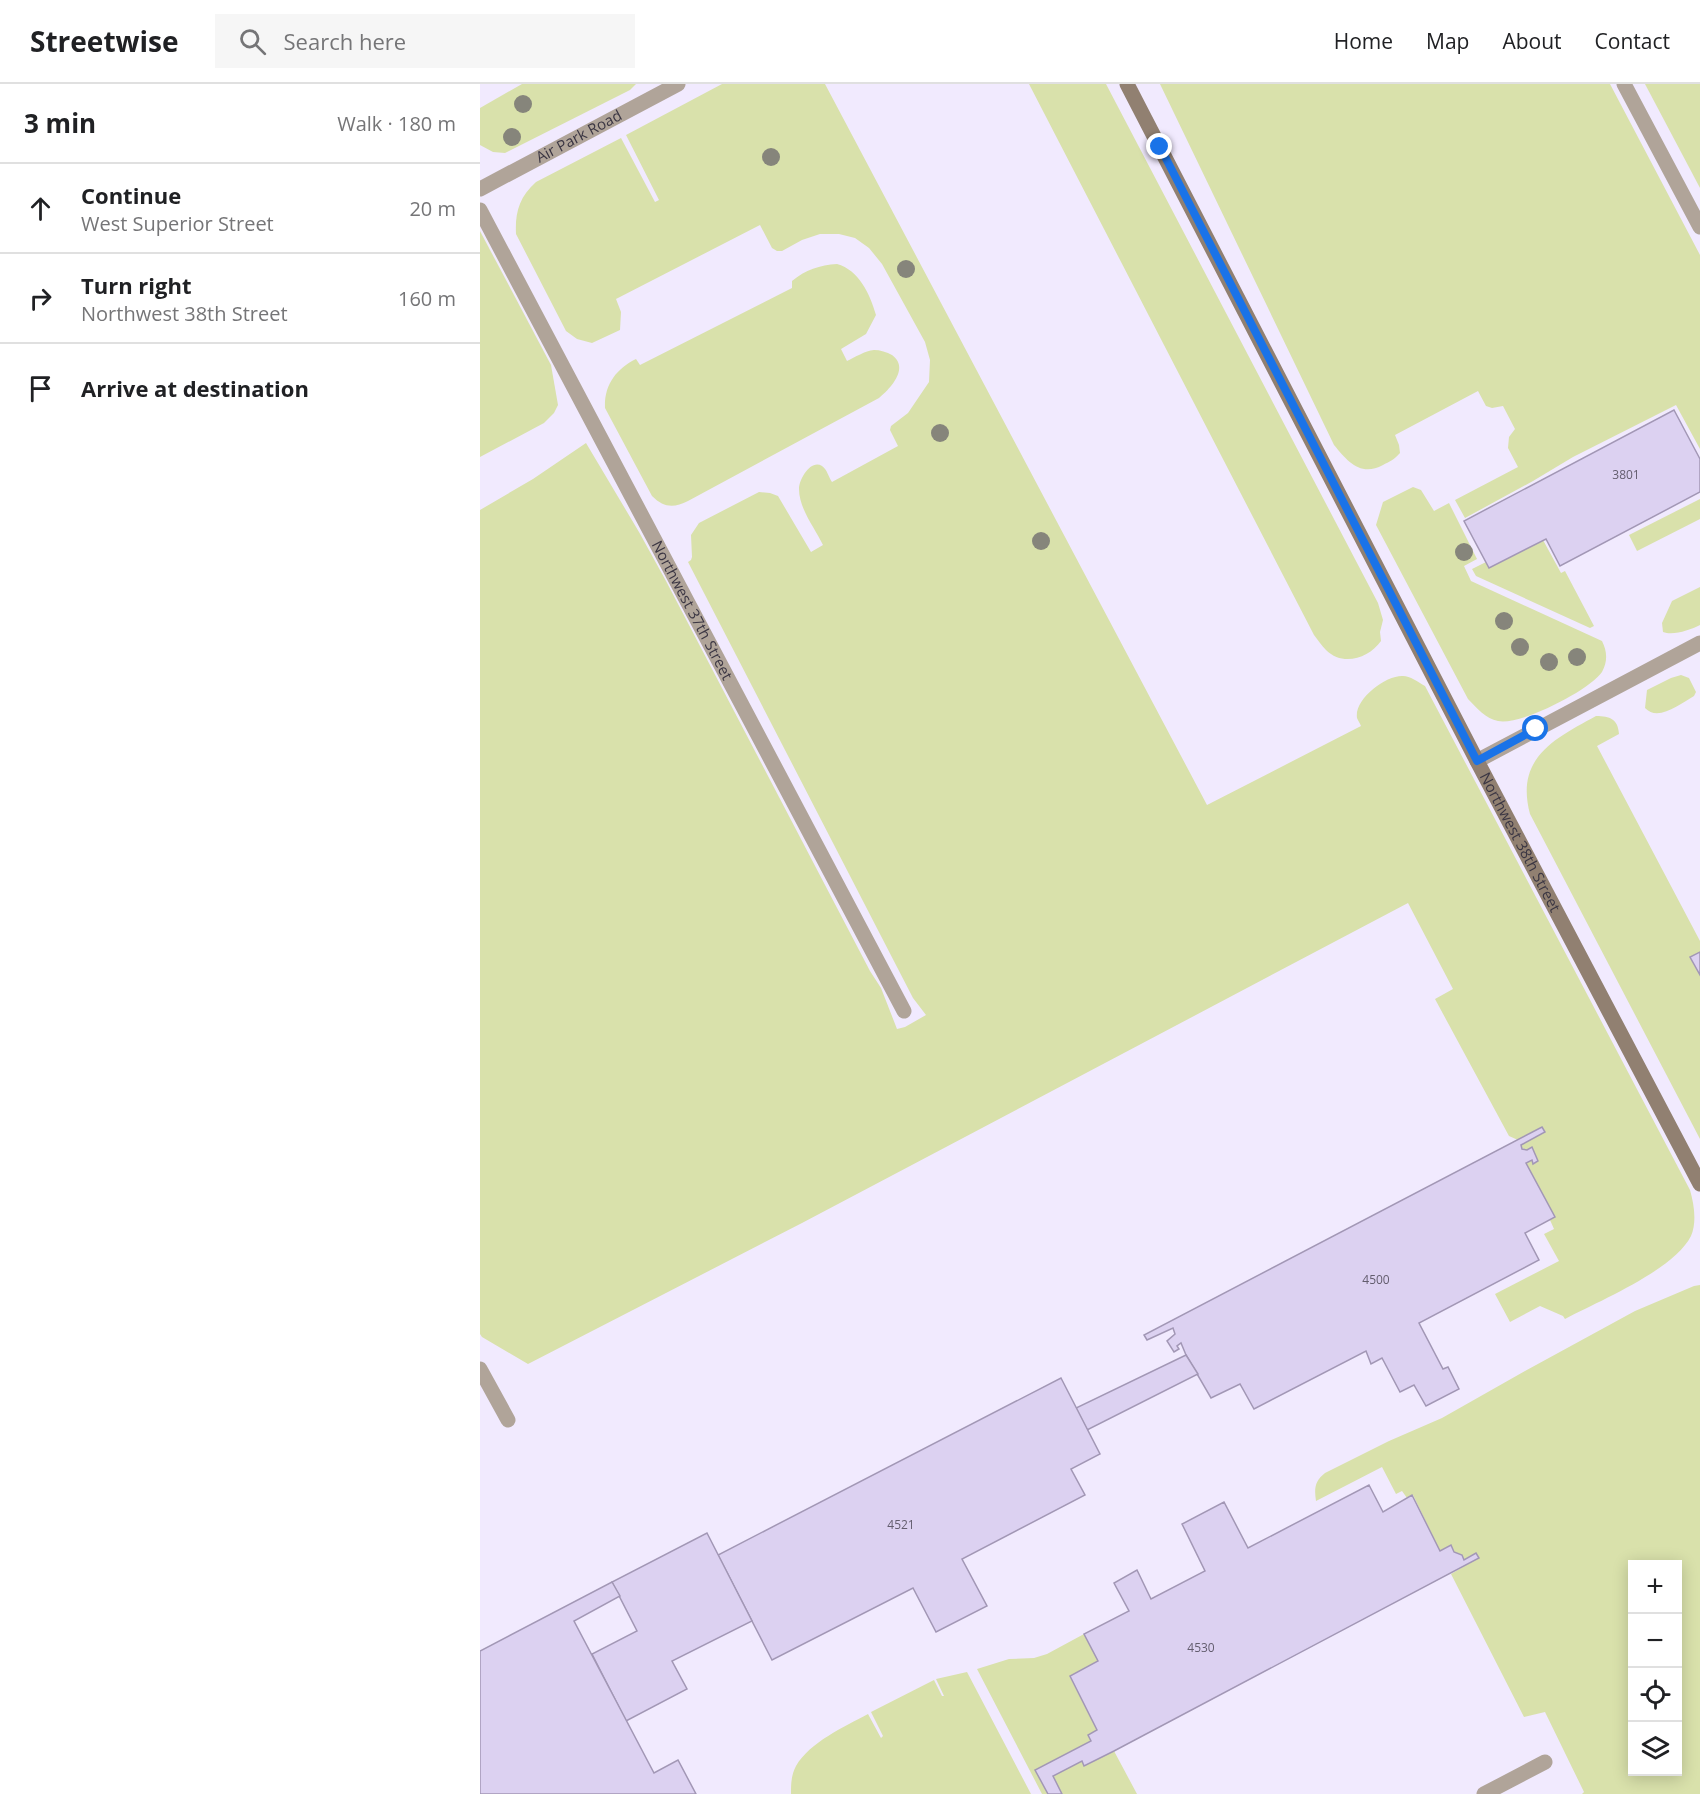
<!DOCTYPE html>
<html lang="en">
<head>
<meta charset="utf-8">
<style>
	body { margin:0; font-family:"Open Sans",sans-serif; background:#f6f6f6; color:#202124 }
	.controls { position:absolute; right:18px; bottom:18px; display:grid; overflow:hidden; border-radius:0px; box-shadow:0 3px 15px #0003 }
	.controls button { width:54px; height:54px; display:grid; place-items:center; padding:0; border:0; border-bottom:2px solid #e0e0e0; background:#fff; color:#202124; font:30px sans-serif }
	.stop { position:absolute; width:18px; height:18px; margin:-14px; border:4px solid #1a73e8; border-radius:50%; background:#fff }
	.stop.end { background:#1a73e8; border-color:#fff; box-shadow:0 2px 6px #0008 }
	.list { margin:0; padding:0; list-style:none }
	h2 { display:flex; justify-content:space-between; align-items:center; height:78px; margin:0; padding:0 24px; font-size:26px }
	h2 small { font-size:20px; font-weight:400; color:#757577 }
	.list li { display:grid; grid-template-columns:39px 1fr auto; gap:18px; align-items:center; box-sizing:border-box; height:90px; padding:0 24px; border-top:2px solid #e0e0e0 }
	.list b { display:block; font-size:22px; white-space:nowrap }
	.list p { margin:0; font-size:20px; white-space:nowrap; color:#757577 }
	.list em { font-size:20px; font-style:normal; color:#757577 }
	.icon { flex:none; width:33px; height:33px; fill:none; stroke:currentColor; stroke-width:2; stroke-linecap:round; stroke-linejoin:round }
	.map { position:relative; flex:none; width:1220px; height:1710px; overflow:hidden }
	header { display:flex; align-items:center; gap:36px; box-sizing:border-box; height:84px; padding:0 30px; background:#fff; border-bottom:2px solid #e0e0e0 }
	header strong { font-size:28px }
	nav { display:flex; gap:33px; margin-inline-start:auto; font-size:21px }
	.search { width:420px; height:54px; background:#f6f6f6; display:flex; align-items:center; gap:15px; box-sizing:border-box; padding:0 21px; border-radius:0px; color:#757577; font-size:22px }
	main { display:flex }
	aside { flex:1; background:#fff }
	.map>svg:first-child { display:block }
	.green { fill:#d9e1ab; fill-rule:evenodd }
	.building { fill:#dcd1f1; stroke:#a297b5; stroke-width:1.5 }
	.lines { fill:none; stroke-linecap:round; stroke-linejoin:round }
	.street { stroke:#b0a499; stroke-width:15 }
	.secondary { stroke:#918071; stroke-width:15 }
	.tree { fill:#86857b }
	.route { stroke:#1a73e8; stroke-width:8 }
	.labels { text-anchor:middle; stroke-width:4.5; stroke-linejoin:round; paint-order:stroke }
	.number-label { font-size:12px; fill:#635d6e }
	.street-label { font-size:15px; fill:#3b3643; stroke:#f1eafe }
</style>
</head>
<body>
<header>
<strong>Streetwise</strong>
<div class="search"><svg class="icon" aria-label="search" viewBox="0 0 24 24"><circle cx="10" cy="10" r="6"/><path d="M15 15l6 6"/></svg>Search here</div>
<nav><a>Home</a><a>Map</a><a>About</a><a>Contact</a></nav>
</header>
<main>
<aside>
<h2>3 min<small>Walk · 180 m</small></h2>
<ul class="list">
<li><svg class="icon" aria-label="ahead" viewBox="0 0 24 24"><path d="M12 20V5M6 11l6-6 6 6"/></svg><div><b>Continue</b><p>West Superior Street</p></div><em>20 m</em></li>
<li><svg class="icon" aria-label="right" viewBox="0 0 24 24"><path d="M7 20v-9h11M14 6l5 5-5 5"/></svg><div><b>Turn right</b><p>Northwest 38th Street</p></div><em>160 m</em></li>
<li><svg class="icon" aria-label="arrive" viewBox="0 0 24 24"><path d="M6 21V4h12l-3 4 3 4H6"/></svg><div><b>Arrive at destination</b></div></li>
</ul>
</aside>
<div class="map">
<svg width="1220" height="1710" viewBox="0 0 1220 1710">
	<rect width="100%" height="100%" fill="#f1eafe"/>
	<!-- green -->
	<g class="green">
		<path d="M42,0h114l-6,6 -125,63 -12,-1 -13,-7v-37z"/>
		<path d="M242,0h103l382,721 154,-79c-1,-3 -3,-5 -4,-8 -3,-19 29,-43 46,-42 7,0 15,6 22,10l265,504c4,14 7,32 1,46 -17,34 -92,65 -126,83l-2,-3 -23,-10 -30,16 -15,-28 64,-33 -15,-27 10,-5 -4,-9 5,-3 -29,-54 6,-3 2,4 4,-3 -6,-13 -5,2 -5,-2 -1,-3 24,-14 -3,-4 -24,13 -9,-4 -74,-137 18,-10 -45,-86 -606,320 -274,141 -46,-27 -2,-3v-824l53,-31 53,-36 53,89 27,49 204,390 11,17 16,41 8,-2 21,-12 -13,-17 -225,-436 3,-2 1,-3 -1,-22 8,-12 60,-31 11,1 8,3 33,56 12,-7c-8,-17 -24,-36 -24,-56 0,-10 12,-30 23,-23 5,3 7,12 10,16l66,-36 -8,-16 1,-4 17,-13 21,-31 1,-22 -5,-18 -43,-78 -13,-16 -14,-10 -16,-4h-19l-18,6 -20,11h-5l-5,-3 -12,-23 -144,74 5,13 -1,18 -28,13 -15,-4 -11,-8 -50,-97c-1,-21 3,-37 20,-52l85,-44 34,64 4,-2 -33,-65z"/>
		<path d="M549,0h77l272,519 5,17 -3,12 1,9c-12,17 -38,26 -55,9 -4,-4 -8,-10 -12,-15z"/>
		<path d="M680,0h450l90,171v194l-24,-44 -103,52 -40,24 -68,37 -10,-18 63,-33 -10,-19 1,-11 6,-8 -12,-23 -11,2 -6,-2 -8,-15 -83,44 4,10 1,8c-5,6 -11,9 -17,12 -22,12 -35,-3 -49,-20z"/>
		<path d="M1165,0h55v104z"/>
		<path d="M0,147l71,134 7,40 -4,8 -10,10 -64,34z"/>
		<path d="M357,180c22,6 33,30 39,51l-10,19 -25,15 6,12c8,-4 18,-10 27,-11 6,0 13,2 18,5 18,13 -2,34 -13,43l-191,103c-14,7 -24,7 -36,-5l-47,-88c-1,-23 11,-39 31,-49l4,6 152,-77v-7c13,-11 28,-16 45,-17z"/>
		<path d="M933,403l8,3 13,21 15,-8 28,56 -13,7 7,15 131,60c5,10 6,20 0,31 -12,18 -82,54 -104,49 -12,-2 -21,-13 -30,-22l-92,-174 7,-23z"/>
		<path d="M1220,415v20l-63,32 -8,-16z"/>
		<path d="M1063,456l18,33 4,-2 29,55 -4,2 -114,-52 -4,-7 14,-7 3,6z"/>
		<path d="M1220,503v38c-10,5 -27,11 -37,7l-1,-9 10,-22z"/>
		<path d="M1201,591l8,3 7,14 -2,4c-14,8 -36,26 -49,12l2,-18 24,-12z"/>
		<path d="M1116,632c14,0 22,3 23,18l-22,12 103,195v11l-9,5 9,18v164l-170,-325c-15,-56 24,-75 66,-98z"/>
		<path d="M1220,1201v509h-118l2,-2 -39,-80 -21,5 -73,-143 27,-16 -2,-5 -12,7 -2,-5 -8,-3 -3,-7 -11,6 -27,-56 -6,3 -5,-7 -6,3 -14,-27 -66,34c-2,-13 -1,-20 9,-28l64,-32 53,-23 83,-47 110,-60 59,-25zM1152,1480h46v208h-46z"/>
		<path d="M604,1550l14,27 -28,16 27,53 -9,5 3,6 -55,29 12,24h-6l-65,-125 32,-10 25,-1 13,-4z"/>
		<path d="M487,1588l64,122h-240c0,-9 0,-19 5,-28 14,-24 48,-39 72,-52l13,24 2,-2 -12,-24 63,-32 8,16h2l-8,-17z"/>
		<path d="M634,1667l23,43h-75l-9,-18 29,-15 2,5z"/>
	</g>
	<!-- building -->
	<g class="building">
		<path d="M1194,326l26,49v33l-140,74 -14,-27 -57,29 -25,-47z"/>
		<path d="M1220,868v23l-10,-18z"/>
		<path d="M1062,1043l3,5 -24,13 1,4 5,1 5,-3 6,14 -5,3 -1,-4 -6,3 29,54 -30,16 14,27 -120,63 24,46 5,-2 11,22 -33,17 -12,-21 -14,7 -18,-34 -11,6 -5,-13 -112,58 -14,-25 -29,14 -25,-43 -5,-12 -4,3 2,3 -5,3 -7,-11 8,-7 -2,-6 -26,12 -3,-5z"/>
		<path d="M706,1271l12,19 -111,56 -11,-22z"/>
		<path d="M581,1294l39,76 -29,15 14,26 -123,64 25,47 -51,26 -23,-44 -141,72 -54,-105z"/>
		<path d="M889,1401l14,27 29,-17 28,56 11,-6 3,7 8,3 2,5 12,-7 3,5 -365,193 -30,15 -2,-5 -29,15 9,18h-14l-13,-24 56,-29 -3,-6 9,-5 -27,-54 28,-15 -14,-27 45,-23 -15,-28 23,-13 14,29 54,-28 -23,-47 42,-22 24,46z"/>
		<path d="M227,1449l45,88 -80,40 15,28 -61,32 -34,-67 45,-23 -25,-49z"/>
		<path d="M132,1498l8,14 -46,25 80,152 24,-13 18,34h-216v-143z"/>
	</g>
	<g class="lines">
		<!-- street -->
		<g class="street">
			<path d="M1144,0l76,143"/>
			<path id="s1" d="M0,105l198,-105"/>
			<path id="s2" d="M0,126l424,801"/>
			<path d="M997,677l223,-118"/>
			<path d="M0,1285l28,51"/>
			<path d="M1004,1710l61,-32"/>
		</g>
		<!-- secondary -->
		<path class="secondary" id="s3" d="M647,0l350,677 223,423"/>
	</g>
	<!-- trees -->
	<g class="tree">
		<circle cx="43" cy="20" r="9"/>
		<circle cx="32" cy="53" r="9"/>
		<circle cx="291" cy="73" r="9"/>
		<circle cx="426" cy="185" r="9"/>
		<circle cx="460" cy="349" r="9"/>
		<circle cx="561" cy="457" r="9"/>
		<circle cx="984" cy="468" r="9"/>
		<circle cx="1024" cy="537" r="9"/>
		<circle cx="1040" cy="563" r="9"/>
		<circle cx="1097" cy="573" r="9"/>
		<circle cx="1069" cy="578" r="9"/>
	</g>
	<g class="lines">
		<!-- route -->
		<path class="route" d="M680,63l317,614 59,-32"/>
	</g>
	<g class="labels">
		<!-- number labels -->
		<g class="number-label">
			<text x="1146" y="395">3801</text>
			<text x="896" y="1200">4500</text>
			<text x="421" y="1445">4521</text>
			<text x="721" y="1568">4530</text>
		</g>
		<!-- street labels -->
		<g class="street-label">
			<text dy="5" stroke="none"><textPath href="#s1" startOffset="112">Air Park Road</textPath></text>
			<text dy="5" stroke="none"><textPath href="#s2" startOffset="453">Northwest 37th Street</textPath></text>
			<text dy="5" stroke="none"><textPath href="#s3" startOffset="854">Northwest 38th Street</textPath></text>
		</g>
	</g>
</svg>
<div class="controls">
<button>+</button>
<button>−</button>
<button><svg class="icon" aria-label="locate" viewBox="0 0 24 24"><circle cx="12" cy="12" r="6"/><path d="M12 2v4M12 18v4M2 12h4M18 12h4"/></svg></button>
<button><svg class="icon" aria-label="layers" viewBox="0 0 24 24"><path d="M12 4l9 5-9 5-9-5zM3 14l9 5 9-5"/></svg></button>
</div>
<div class="stop" style="left:1056px;top:645px"></div>
<div class="stop end" style="left:680px;top:63px"></div>
</div>
</main>
</body>
</html>
